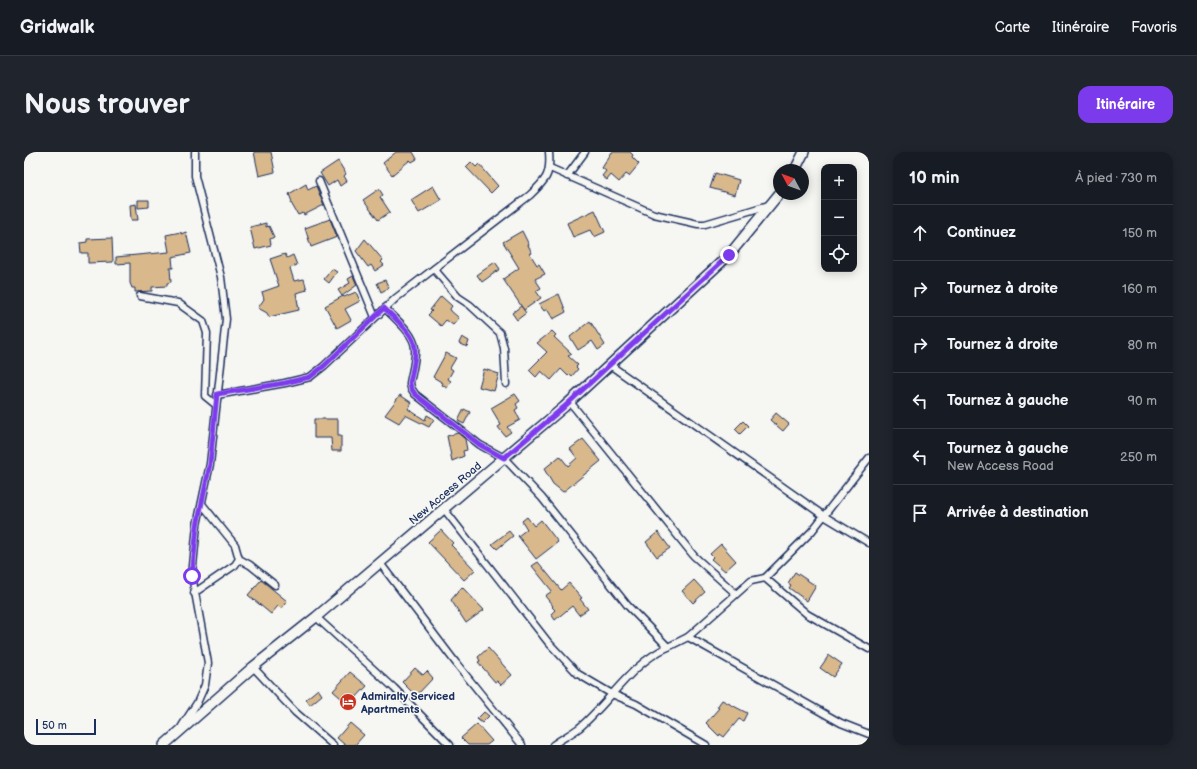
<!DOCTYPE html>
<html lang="fr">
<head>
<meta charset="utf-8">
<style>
	body { margin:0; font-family:"Balsamiq Sans",sans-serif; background:#20242c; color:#f1f3f6 }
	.controls { position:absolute; right:12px; top:12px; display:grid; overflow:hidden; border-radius:8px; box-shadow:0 2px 10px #0003 }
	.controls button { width:36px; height:36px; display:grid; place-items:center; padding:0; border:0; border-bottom:1px solid #363941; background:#171b24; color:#f1f3f6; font:20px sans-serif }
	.compass { position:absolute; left:749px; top:12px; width:36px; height:36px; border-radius:50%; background:#171b24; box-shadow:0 2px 10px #0003; rotate:311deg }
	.scale { position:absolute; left:12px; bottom:10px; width:60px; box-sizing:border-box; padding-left:4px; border:2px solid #1b2f5e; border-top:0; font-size:11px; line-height:14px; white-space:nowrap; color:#1b2f5e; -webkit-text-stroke:3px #f6f6f2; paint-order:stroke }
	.stop { position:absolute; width:12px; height:12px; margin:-9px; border:3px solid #7c3aed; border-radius:50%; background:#fff }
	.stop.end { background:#7c3aed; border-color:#fff; box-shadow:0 1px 4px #0008 }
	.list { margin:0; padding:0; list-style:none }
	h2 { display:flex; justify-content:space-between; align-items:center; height:52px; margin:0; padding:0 16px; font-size:17px }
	h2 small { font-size:13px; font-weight:400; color:#9ea1a6 }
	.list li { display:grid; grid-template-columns:26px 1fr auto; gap:12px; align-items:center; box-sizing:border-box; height:56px; padding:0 16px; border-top:1px solid #363941 }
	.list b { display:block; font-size:15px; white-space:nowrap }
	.list p { margin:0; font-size:13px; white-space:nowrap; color:#9ea1a6 }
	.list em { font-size:13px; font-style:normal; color:#9ea1a6 }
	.icon { flex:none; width:22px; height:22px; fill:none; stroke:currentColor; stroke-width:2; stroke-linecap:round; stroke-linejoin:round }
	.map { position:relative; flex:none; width:845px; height:593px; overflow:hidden; border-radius:12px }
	header { display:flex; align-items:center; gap:24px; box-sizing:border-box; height:56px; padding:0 20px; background:#171b24; border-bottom:1px solid #363941 }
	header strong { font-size:19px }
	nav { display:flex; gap:22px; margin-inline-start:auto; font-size:14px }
	.intro { display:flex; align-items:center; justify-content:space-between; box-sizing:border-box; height:96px; padding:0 24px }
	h1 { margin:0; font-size:28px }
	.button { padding:10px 18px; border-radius:12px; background:#7c3aed; color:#fff; font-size:14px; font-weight:700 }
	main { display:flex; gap:24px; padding:0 24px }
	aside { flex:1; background:#171b24; border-radius:12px; box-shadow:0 2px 10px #0003 }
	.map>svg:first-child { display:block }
	.building { fill:#d9b98c; stroke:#1b2f5e }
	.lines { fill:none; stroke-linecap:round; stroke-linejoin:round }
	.minor-casing { stroke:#1b2f5e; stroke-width:9 }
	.secondary-casing { stroke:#1b2f5e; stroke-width:12 }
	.minor { stroke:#f6f6f2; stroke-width:6 }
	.secondary { stroke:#f6f6f2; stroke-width:9 }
	.route { stroke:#7c3aed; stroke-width:5 }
	.labels { text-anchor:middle; stroke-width:3.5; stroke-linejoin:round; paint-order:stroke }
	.street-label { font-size:11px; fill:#1b2f5e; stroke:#f6f6f2 }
	.poi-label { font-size:11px; font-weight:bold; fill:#1b2f5e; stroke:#f6f6f2; text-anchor:start }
</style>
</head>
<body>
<header>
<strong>Gridwalk</strong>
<nav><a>Carte</a><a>Itinéraire</a><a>Favoris</a></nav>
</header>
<div class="intro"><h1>Nous trouver</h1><a class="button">Itinéraire</a></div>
<main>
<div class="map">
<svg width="845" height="593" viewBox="0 0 845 593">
	<rect width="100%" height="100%" fill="#f6f6f2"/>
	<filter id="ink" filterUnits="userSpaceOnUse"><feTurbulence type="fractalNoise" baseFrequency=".025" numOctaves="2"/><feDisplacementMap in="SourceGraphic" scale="8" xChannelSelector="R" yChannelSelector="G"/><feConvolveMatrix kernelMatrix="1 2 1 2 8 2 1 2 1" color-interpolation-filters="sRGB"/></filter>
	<g filter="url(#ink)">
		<!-- building -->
		<g class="building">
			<path d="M230,0h17l4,20 -16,4z"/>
			<path d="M372,0h17l4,7 -5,3 -2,-2 -18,15 -9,-12z"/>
			<path d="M588,0h18l3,3 -1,2 7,7 -10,12 -3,-2 -7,8 -8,-7 -4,5 -5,-4 4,-5 -4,-3z"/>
			<path d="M314,9l8,13 -2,2 3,5 -7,5 -3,-6 -9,6 -8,-13z"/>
			<path d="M447,10l5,5 3,-3 19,22 -7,7 -25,-26z"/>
			<path d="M691,21l24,7 -4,15 -25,-7z"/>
			<path d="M282,32l2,6 8,-4 8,19 -20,10 -1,-2 -5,2 -7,-12 1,-1 -3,-8z"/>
			<path d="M409,34l8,14 -22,13 -8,-13z"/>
			<path d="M355,37l4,6 -3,2 10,15 -12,8 -15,-20z"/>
			<path d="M114,48h11v7l-11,1z"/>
			<path d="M112,52l2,16h-7l-1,-15z"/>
			<path d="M571,58l10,22 -11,5 -4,-7 -17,7 -6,-14z"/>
			<path d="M306,67l7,18 -26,10 -6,-19z"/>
			<path d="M242,71v4l3,-1 5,11 -4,2 1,6 -16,4 -5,-22z"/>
			<path d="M498,79l7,14h-1l4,8 -2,1 7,11 2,-1 6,10 -10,5 6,9 -5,3 5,7 -17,12 -21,-31 16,-11 -16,-26z"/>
			<path d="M157,80v2l5,-2 5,21 -19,4 1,11h-3l1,14 -4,1v3l-15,1v4l-17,1v-4h-3l-2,-5v-20l-14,1v-7l53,-5 -3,-17z"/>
			<path d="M88,86l1,24 -25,1v-10h-7l-1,-10 7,-1v-3z"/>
			<path d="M341,87l18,21 -2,2 3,3 -9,6 -4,-6 -3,2 -12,-16z"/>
			<path d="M261,102l2,4 6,-3 4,10 -7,3 4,13 10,-2 3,11 -11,3 3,17 -30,7 -2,-4 -9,-5 6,-9 -2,-7 17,-6 -9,-27z"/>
			<path d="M471,110l5,7 -18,13 -5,-7z"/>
			<path d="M308,117l5,3 -8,11 -5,-4z"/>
			<path d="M329,124l4,9 -15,11 -4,-6 12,-7 -2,-4z"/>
			<path d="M361,128l4,8 -8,4 -4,-9z"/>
			<path d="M332,140l4,9 -15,8 6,11 -14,8 -12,-22 18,-10 1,1z"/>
			<path d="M535,142l7,18 -13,7 -6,-10 -3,2 -5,-7z"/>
			<path d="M417,144l11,10 -2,3 1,2 8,7 -6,7 -7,-5 -5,6 -13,-11 4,-4 -2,-1z"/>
			<path d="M497,154l5,7 -9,7 -5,-7z"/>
			<path d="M566,169l15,24 -7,5 -6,-9 -14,9 -8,-13z"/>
			<path d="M528,179l4,4 -2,2 18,17 -4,2 10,9 -2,2 2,2 -6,7 -2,-2 -2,2 -7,-7 -10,11 -10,-9 -5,6 -7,-7 18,-18 -10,-9z"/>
			<path d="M438,185l7,4 -2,6 -8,-4z"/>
			<path d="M422,201l10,5 -6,10 3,2 -5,9 3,2 -4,7 -5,-3 1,-2 -10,-6z"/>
			<path d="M460,217l15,5 -5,17 -15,-4z"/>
			<path d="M491,242l5,7 -4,3 2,4 -3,2 5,10 -13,7 4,5 -6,4 -7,-9 3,-2 -10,-17z"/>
			<path d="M376,243l12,8 -4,6 17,11 2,-5 7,4 -5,8 -24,-12 -6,8 -14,-8z"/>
			<path d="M440,257l6,3 -6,12 -6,-3z"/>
			<path d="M752,261l13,11 -6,7 -13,-11z"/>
			<path d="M290,267h24v17h3v15h-9l-1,-13h-17z"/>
			<path d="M719,269l5,5 -8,8 -5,-5z"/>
			<path d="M434,281l7,6 2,11 -4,1 1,5 -12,5 -5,-25z"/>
			<path d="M559,287l18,22 -38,31 -10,-8 -9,-15 16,-13 8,10 9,-8 -7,-9z"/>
			<path d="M503,365l7,9 7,-6 17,22 -22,17 -18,-23 9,-7 -5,-8z"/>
			<path d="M417,378l12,13 -2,2 24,25 -11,10 -36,-38z"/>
			<path d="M485,379l4,5 -16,13 -5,-5z"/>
			<path d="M634,380l12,16 -13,9 -11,-15z"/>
			<path d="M697,392l15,17 -11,10 -14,-12 2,-2 -3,-3z"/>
			<path d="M514,410l23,28 8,-7 13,15 -2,1 8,10 -9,6 -7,-9 -17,14 -4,-6 4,-4 -3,-3 1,-1 -8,-10 7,-5 -20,-25z"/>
			<path d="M771,420l21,14 -9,15 -18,-13 2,-3 -3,-2z"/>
			<path d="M237,428l26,21 -6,8 -3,-3 -7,8 -23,-19z"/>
			<path d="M670,428l11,12 -12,11 -11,-12z"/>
			<path d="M438,435l22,23 -18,13 -15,-23z"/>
			<path d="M464,496l24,27 -11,10 -4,-4 -2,1 -17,-20 2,-1 -2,-4z"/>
			<path d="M805,503l13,9 -9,13 -13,-9z"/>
			<path d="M391,516l8,7 4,-4 6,7 -17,18 -14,-14z"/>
			<path d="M326,520l17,14 -18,19 -16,-14z"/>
			<path d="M294,537l4,6 -12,10 -4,-6z"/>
			<path d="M698,548l25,13 -4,8 -4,-2 -15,18 -4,-3 -1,2 -13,-13 13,-15 -2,-1z"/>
			<path d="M460,560l5,4 -7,7 -5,-4z"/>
			<path d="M326,571l14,12 -9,10h-10l-8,-7z"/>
			<path d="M453,572l15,17 -5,4h-19l-7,-7z"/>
		</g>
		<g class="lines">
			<!-- minor casing -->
			<g class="minor-casing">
				<g id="minor">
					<path d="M526,16l104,46 44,10h7l64,-19"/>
					<path d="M543,24l18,-24"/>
					<path d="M295,29l56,136"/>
					<path d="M410,117l24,28 12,8 30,28 4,15 2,36"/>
					<path d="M116,144l38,7 25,18 4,12 -2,63 11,9"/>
					<path d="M361,156c9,10 29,25 30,40 1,11 -3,24 -5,35l1,5 4,6 65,51 24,13 38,40 86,108 40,41c-38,17 -58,55 -89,81 -8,6 -18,11 -26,17"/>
					<path d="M586,213l214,151 45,27"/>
					<path d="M193,243l68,-12 25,-6 14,-11 72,-68 134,-103c16,-15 21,-20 19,-43"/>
					<path d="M546,250l124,154 41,37"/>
					<path d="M420,357l104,133 30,32 34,20 24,10 70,41"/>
					<path d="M215,407l11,6 25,20"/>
					<path d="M356,411l76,100 66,82"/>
					<path d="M741,426l47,-47 57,-73"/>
					<path d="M170,441l41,-28 4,-6 -4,-14 -33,-41"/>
					<path d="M292,465l78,71 56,57"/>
					<path d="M664,485l153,86 28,11"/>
					<path d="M644,495l20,-10 63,-56 14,-3 42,36 62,35"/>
					<path d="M229,515l42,45 38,33"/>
					<path d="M158,574l15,-23 8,-18 3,-22 -16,-87 5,-51 13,-61 16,-145 -5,-42 -26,-101v-24"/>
				</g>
			</g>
			<!-- secondary casing -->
			<g class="secondary-casing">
				<g id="secondary">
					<path d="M771,18l9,-18"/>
					<path d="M140,593l89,-78 63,-50 248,-210 165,-152 50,-61"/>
				</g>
			</g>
			<!-- minor -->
			<use href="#minor" class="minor"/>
			<!-- secondary -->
			<use href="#secondary" class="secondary"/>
		</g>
	</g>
	<g class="lines" filter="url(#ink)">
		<!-- route -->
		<path class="route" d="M168,424l5,-50 13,-62 7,-70 68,-11 25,-6 14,-11 60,-58c10,10 30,25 31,40 1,11 -3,24 -5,35l1,5 4,6 65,51 24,13 60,-51 165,-152"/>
	</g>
	<!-- icons -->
	<defs>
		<g id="hotel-disc" transform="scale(0.9)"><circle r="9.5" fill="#c8321e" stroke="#f6f6f2"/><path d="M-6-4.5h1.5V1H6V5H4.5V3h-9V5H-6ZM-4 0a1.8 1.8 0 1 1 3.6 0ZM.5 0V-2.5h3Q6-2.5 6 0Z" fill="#fff"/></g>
	</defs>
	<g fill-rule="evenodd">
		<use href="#hotel-disc" x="324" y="550"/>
	</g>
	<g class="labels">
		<!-- street labels -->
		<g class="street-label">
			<text transform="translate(421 341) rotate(-40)" y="4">New Access Road</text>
		</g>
		<!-- poi labels -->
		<g class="poi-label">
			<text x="337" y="548">Admiralty Serviced<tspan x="337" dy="13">Apartments</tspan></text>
		</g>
	</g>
</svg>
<div class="controls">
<button>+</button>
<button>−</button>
<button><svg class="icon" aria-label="locate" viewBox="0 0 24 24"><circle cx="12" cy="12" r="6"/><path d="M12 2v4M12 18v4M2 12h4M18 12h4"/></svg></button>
</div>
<svg class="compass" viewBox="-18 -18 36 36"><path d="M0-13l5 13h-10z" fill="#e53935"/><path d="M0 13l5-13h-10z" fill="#9ea1a6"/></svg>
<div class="scale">50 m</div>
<div class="stop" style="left:168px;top:424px"></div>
<div class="stop end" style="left:705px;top:103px"></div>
</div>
<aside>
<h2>10 min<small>À pied · 730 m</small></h2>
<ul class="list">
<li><svg class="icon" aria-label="ahead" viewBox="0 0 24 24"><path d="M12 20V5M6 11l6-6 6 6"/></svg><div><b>Continuez</b></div><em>150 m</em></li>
<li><svg class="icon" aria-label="right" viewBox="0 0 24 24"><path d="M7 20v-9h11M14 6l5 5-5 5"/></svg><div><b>Tournez à droite</b></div><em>160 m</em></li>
<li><svg class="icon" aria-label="right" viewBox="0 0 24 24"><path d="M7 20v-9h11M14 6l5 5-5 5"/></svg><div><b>Tournez à droite</b></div><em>80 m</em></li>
<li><svg class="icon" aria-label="left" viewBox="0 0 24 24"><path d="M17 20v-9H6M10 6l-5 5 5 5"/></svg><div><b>Tournez à gauche</b></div><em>90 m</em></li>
<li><svg class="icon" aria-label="left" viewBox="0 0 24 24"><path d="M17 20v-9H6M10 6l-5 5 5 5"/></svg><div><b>Tournez à gauche</b><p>New Access Road</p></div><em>250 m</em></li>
<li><svg class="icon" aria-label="arrive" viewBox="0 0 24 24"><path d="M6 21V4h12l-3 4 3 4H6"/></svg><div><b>Arrivée à destination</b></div></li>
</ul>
</aside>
</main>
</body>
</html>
